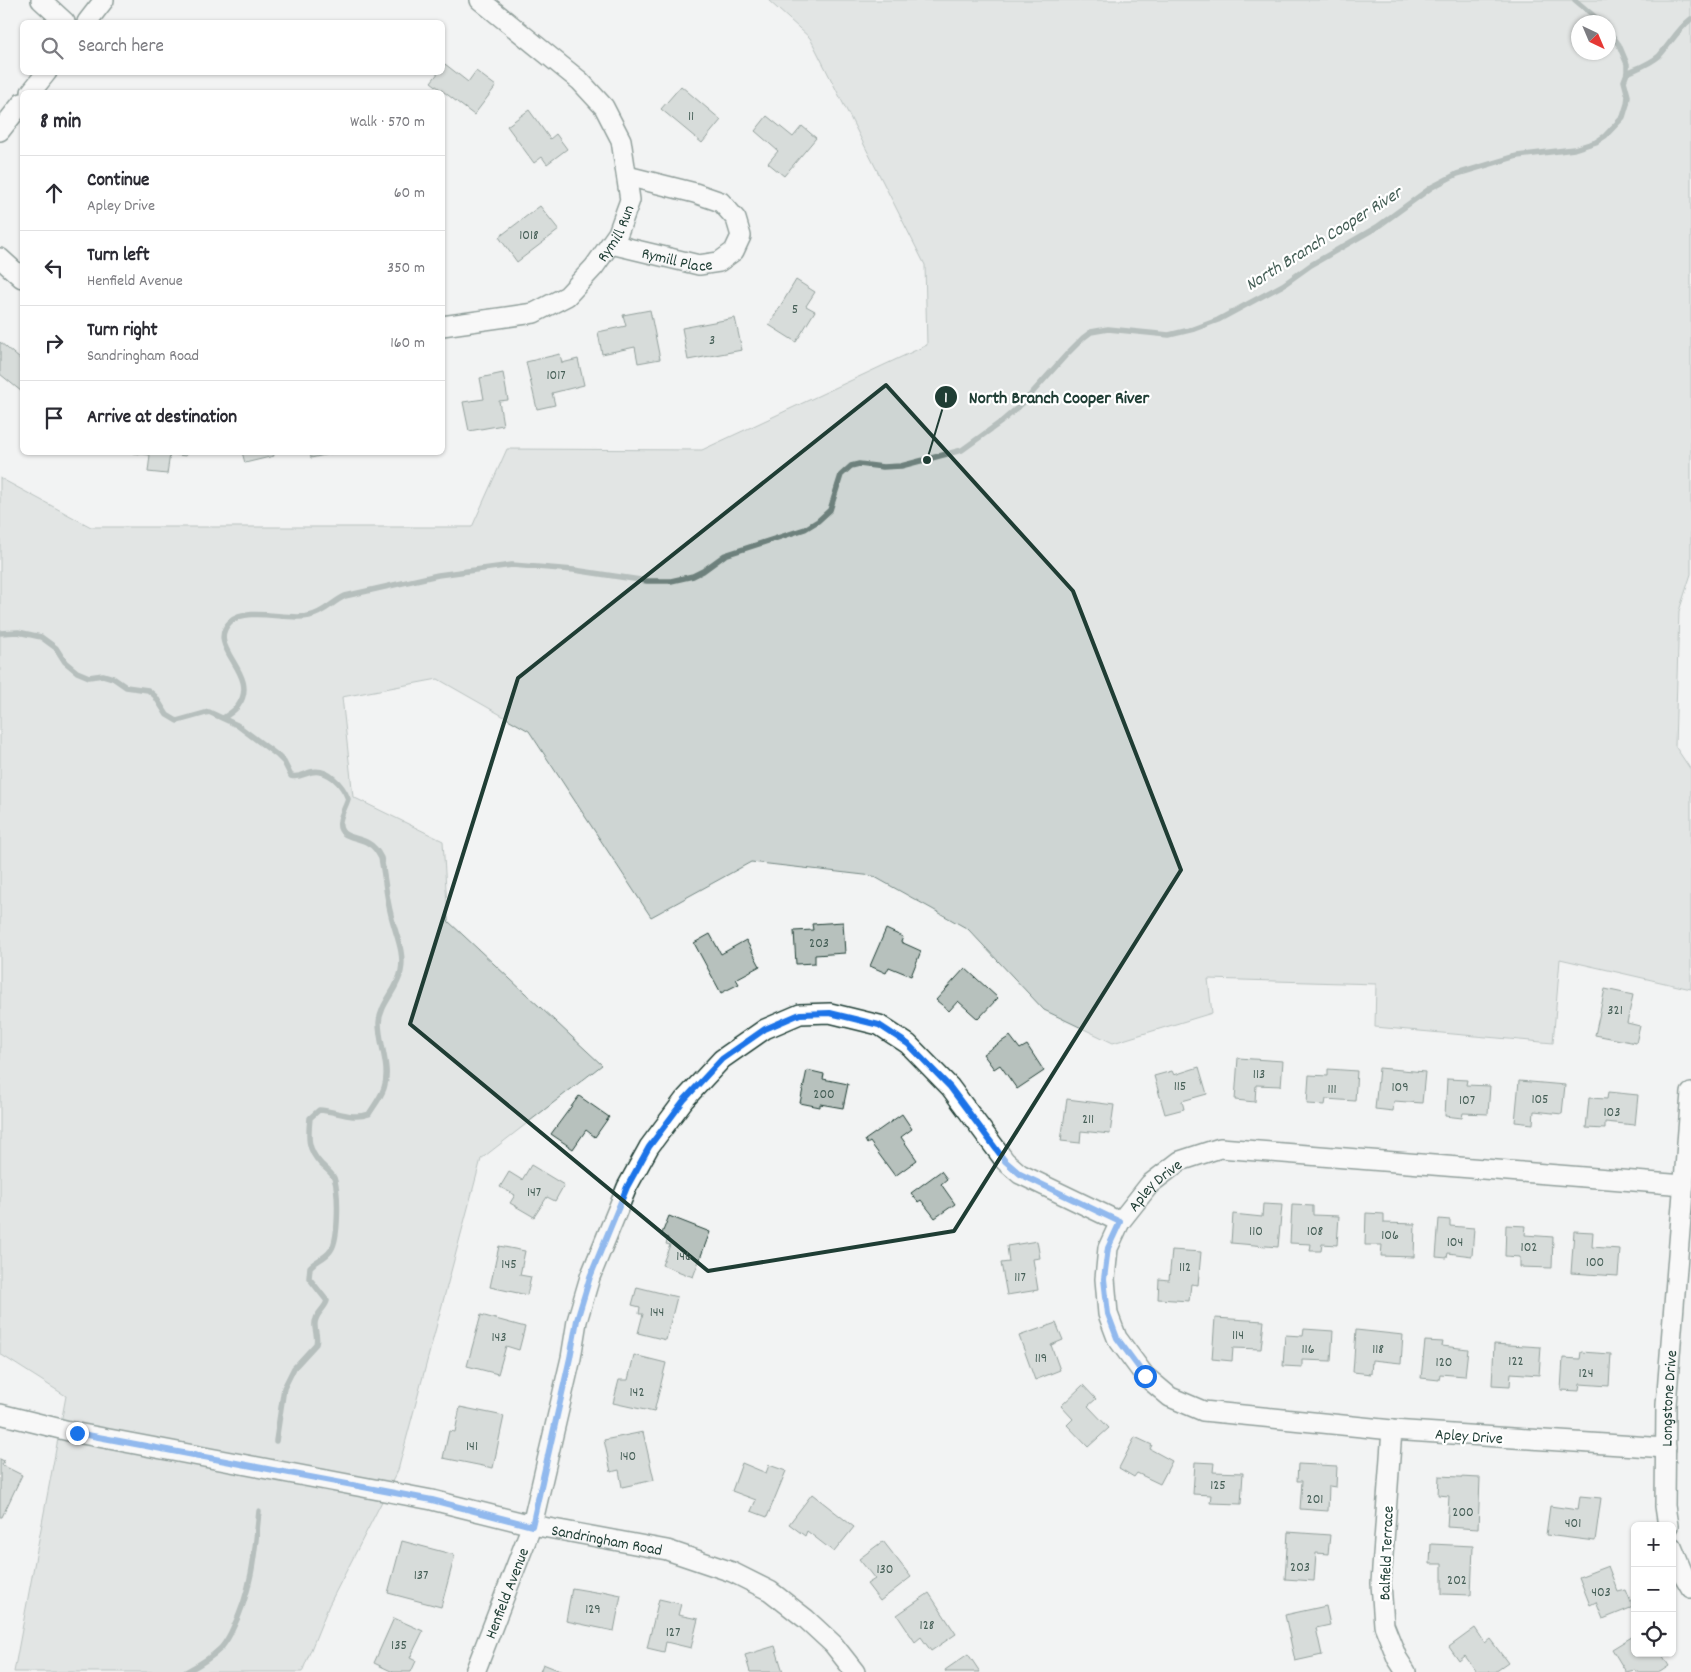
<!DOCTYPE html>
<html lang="en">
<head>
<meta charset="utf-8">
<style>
	body { margin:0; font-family:Dekko,sans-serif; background:#f2f2f3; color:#2b2b33 }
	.controls { position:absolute; right:15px; bottom:15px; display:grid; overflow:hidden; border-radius:8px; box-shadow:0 1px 4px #0004 }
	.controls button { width:45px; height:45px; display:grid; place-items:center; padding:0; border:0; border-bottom:1px solid #e1e1e2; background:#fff; color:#2b2b33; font:25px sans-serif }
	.compass { position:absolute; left:1571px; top:15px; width:45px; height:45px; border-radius:50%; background:#fff; box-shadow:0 1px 4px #0004; rotate:136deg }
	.stop { position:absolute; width:15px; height:15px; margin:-11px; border:4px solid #1a73e8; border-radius:50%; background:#fff }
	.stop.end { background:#1a73e8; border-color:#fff; box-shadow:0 1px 5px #0008 }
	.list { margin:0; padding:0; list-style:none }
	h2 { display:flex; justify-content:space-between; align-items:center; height:65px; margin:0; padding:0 20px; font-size:21px }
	h2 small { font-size:16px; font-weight:400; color:#7c7c81 }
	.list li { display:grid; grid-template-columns:32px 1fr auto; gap:15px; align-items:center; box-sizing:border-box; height:75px; padding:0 20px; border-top:1px solid #e1e1e2 }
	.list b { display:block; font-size:19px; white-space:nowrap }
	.list p { margin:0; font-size:16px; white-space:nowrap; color:#7c7c81 }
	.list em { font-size:16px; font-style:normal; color:#7c7c81 }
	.icon { flex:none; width:28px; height:28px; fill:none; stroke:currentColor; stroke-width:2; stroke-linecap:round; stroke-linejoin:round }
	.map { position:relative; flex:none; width:1691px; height:1672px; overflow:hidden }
	.search { position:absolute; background:#fff; box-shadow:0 1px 4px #0004; left:20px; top:20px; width:425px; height:55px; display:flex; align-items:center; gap:12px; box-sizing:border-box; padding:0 18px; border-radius:8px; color:#7c7c81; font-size:19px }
	.panel { position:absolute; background:#fff; box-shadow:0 1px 4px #0004; left:20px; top:90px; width:425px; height:365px; border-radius:8px }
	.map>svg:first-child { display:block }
	.green { fill:#ced5d3; stroke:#768984; fill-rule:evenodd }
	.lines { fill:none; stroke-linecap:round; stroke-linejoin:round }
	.stream { stroke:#6d807b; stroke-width:5.5 }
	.building { fill:#b7c1bd; stroke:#1f3d34 }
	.street-casing { stroke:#1f3d34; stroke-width:22 }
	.street { stroke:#fff; stroke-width:19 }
	.route { stroke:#1a73e8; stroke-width:6 }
	.marked { fill:none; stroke:#1f3d34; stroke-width:4; stroke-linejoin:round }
	.labels { text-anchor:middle; stroke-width:4.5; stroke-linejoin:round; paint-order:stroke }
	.number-label { font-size:14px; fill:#455e56 }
	.street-label { font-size:16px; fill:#1f3d34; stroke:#fff }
	.water-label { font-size:18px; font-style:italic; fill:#465f57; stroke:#fff }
	.leader { fill:none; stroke:#1f3d34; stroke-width:2 }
	.callout-dot { fill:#1f3d34; stroke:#fff; stroke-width:2 }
	.mark-label { font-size:15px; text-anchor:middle; font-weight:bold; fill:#fff }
	.callout-label { font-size:18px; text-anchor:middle; font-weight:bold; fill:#1f3d34; stroke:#fff; stroke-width:4.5; stroke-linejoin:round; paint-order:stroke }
</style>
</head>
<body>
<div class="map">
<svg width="1691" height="1672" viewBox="0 0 1691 1672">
	<rect width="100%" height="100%" fill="#f2f3f3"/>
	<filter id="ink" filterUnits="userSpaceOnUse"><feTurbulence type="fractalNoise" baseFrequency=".02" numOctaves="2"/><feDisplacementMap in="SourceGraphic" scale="10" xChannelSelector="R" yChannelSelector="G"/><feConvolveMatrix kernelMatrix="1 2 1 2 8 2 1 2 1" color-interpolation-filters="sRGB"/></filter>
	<g filter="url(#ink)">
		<!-- green -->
		<path class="green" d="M768,0h923v574l-12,37 -4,135 16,24v219l-131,-30 -7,84 -178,-16 1,-43 -168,-5 4,34 -99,30 -69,-33 -76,-81 -95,-53 -122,-14 -100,55 -122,-186 -91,-52 -96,18 11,100 90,44 5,80 154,144 -121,94 -83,311 -69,135 -27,67h-288l52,-276 -66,-42v-876l91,49h381l35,-78 195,1 225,-105 -2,-80 -115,-227zM1578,22h30v30h-30z"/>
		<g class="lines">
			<!-- stream -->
			<g class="stream">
				<path d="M1575,0l26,22"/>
				<path d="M1627,73c11,-5 23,-9 32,-17 11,-12 19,-27 32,-37"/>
				<path d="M0,633l18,-1 23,5 15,11 9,14 12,10 12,5 14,-2 10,3 13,9 22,3 7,6 12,19 10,6 32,-9 28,13 40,30 7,7 7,14c8,2 13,-2 20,-4 17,-4 32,13 37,27 -2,7 -7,15 -8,22 -3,18 18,15 28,22 6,3 10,9 13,15 4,19 5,38 10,57 4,18 14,37 10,56 -3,19 -21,32 -22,52 0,21 12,45 5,65 -3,9 -10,18 -15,26 -18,6 -32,-3 -50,-4l-9,8c-2,19 -3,31 11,46 4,4 11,9 13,14 5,13 5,61 -3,72 -5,8 -14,10 -21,17l-1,11 18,23c-2,7 -9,11 -11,18 -4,8 3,16 0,25l-22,24 -10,20 -8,53"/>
				<path d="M223,718c5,-3 11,-7 15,-12 24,-33 -34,-58 -8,-84 18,-16 57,-1 79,-6 15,-3 23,-14 36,-20l93,-21 74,-10 62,5 73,11h24l22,-5 10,-5 22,-16 80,-26 13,-8 12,-11 11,-35 10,-9 8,-2 24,3 18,-1 61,-16 39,-28 22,-19 44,-49 16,-16 8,-6 17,-3 61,6 25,-6 24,-9 65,-35 28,-20 66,-38 55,-40 25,-13 60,-18 57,-7 22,-7 9,-6 18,-19 4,-13 1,-8 -4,-15 3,-8v-9l-8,-19 -11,-15"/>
				<path d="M186,1672c13,-7 25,-14 35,-24 5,-6 9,-13 12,-20 19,-37 22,-77 26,-117"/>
			</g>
		</g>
		<!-- building -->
		<g class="building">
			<path d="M445,64l23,18 8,-11 20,15 -22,29 -43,-33 8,-10h3v-4z"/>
			<path d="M681,86l40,34 -19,23 -41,-34z"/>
			<path d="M529,110l21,29 6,-5 11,15 -20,15 -5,-7 -8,6 -27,-37z"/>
			<path d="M767,116l26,21 9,-11 14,12 -32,38 -16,-13 10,-12 -23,-20z"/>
			<path d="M540,206l19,24 -42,32 -18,-25z"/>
			<path d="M796,280l19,12 -9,14 9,5 -19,31 -27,-17z"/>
			<path d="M650,310l10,49 -22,4 -3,-16 -33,7 -4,-22 28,-6 -3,-11z"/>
			<path d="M735,318l7,32 -54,10 -6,-32z"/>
			<path d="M0,342l20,17 2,-3v36l-22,-18z"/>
			<path d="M560,354l2,9 16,-4 6,26 -32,8 3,12 -18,4 -11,-47z"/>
			<path d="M503,373l5,27 -9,1 4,24 -34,6 -6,-29 21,-3 -4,-21z"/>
			<path d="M187,452l-1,4 -16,-2 -3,20 -19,-2 2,-17 -17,-2z"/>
			<path d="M242,452h31l1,4 -29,7z"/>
			<path d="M310,452h28l-27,6z"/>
			<path d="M843,922l2,31 -30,2v8l-19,1 -2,-33 19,-1 -1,-6z"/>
			<path d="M886,929l17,8 -2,5 20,9 -10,25 -22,-9 -3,6 -16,-7z"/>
			<path d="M710,934l11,20 25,-14 14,26 -24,13 3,5 -18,9 -27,-50z"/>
			<path d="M965,968l33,30 -20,21 -20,-18 -9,10 -13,-11z"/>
			<path d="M1605,989l28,6 -6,28 13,3 -4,17 -41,-8z"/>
			<path d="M1010,1036l10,13 7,-4 17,26 -27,18 -17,-24 -6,4 -11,-15z"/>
			<path d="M1238,1058l45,3 -2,25 -25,-1 -1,17 -20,-2z"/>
			<path d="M1199,1067l8,27 -25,7 2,8 -19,5 -11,-38 18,-5 2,4z"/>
			<path d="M1379,1068l46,4 -3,31 -28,-2 -1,10 -18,-2z"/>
			<path d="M1328,1069l29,2 -2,30 -29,-2 -1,6 -18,-1 2,-29 19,1z"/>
			<path d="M807,1070l17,4 -1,5 25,5 -5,24 -23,-4v3l-20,-4z"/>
			<path d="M1447,1079l20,1 -1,5 24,1 -2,28 -25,-1 -1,5 -17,-2z"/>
			<path d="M1519,1081l46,4 -3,29 -28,-3 -1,13 -18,-2z"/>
			<path d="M1608,1092l30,3 -3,30 -30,-3v7l-19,-1 3,-30 18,1z"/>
			<path d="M579,1096l30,21 -14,20 -9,-7 -13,19 -22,-15z"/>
			<path d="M1067,1099l47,6 -4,29 -29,-3 -1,12 -19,-2z"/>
			<path d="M902,1114l10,15 -11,8 16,23 -22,16 -25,-34 -3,2 -2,-4z"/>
			<path d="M531,1165l33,20 -9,16 -8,-4 -13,20 -24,-14 5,-8 -15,-8 9,-15 13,8z"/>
			<path d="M941,1171l6,8 -6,5 14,20 -20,14 -14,-18 -3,2 -7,-9z"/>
			<path d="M1263,1204l19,1 -4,42 -47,-4 2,-29 29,3z"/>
			<path d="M1292,1205l21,1v9l26,1 -2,29 -15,-1 -1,7h-11l1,-7 -21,-1z"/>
			<path d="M1366,1213l18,1v9l31,1 -1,33 -33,-1 1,-11h-17z"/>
			<path d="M669,1216l41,16 -17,45 -31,-12 8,-20 -4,-1 2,-6 -7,-2z"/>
			<path d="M1439,1219l11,1v6l24,2 -2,28 -24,-3 -1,5 -11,-1z"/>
			<path d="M1506,1225l20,1 -1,9 28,2 -1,31 -32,-1v-10l-15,-1z"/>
			<path d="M1574,1231l19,1 -1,15 28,2 -2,27 -47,-3z"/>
			<path d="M1037,1241l3,17 -7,1 5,31 -31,5 -6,-32 8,-1 -2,-16z"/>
			<path d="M499,1246l26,5 -5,24 11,2 -4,18 -37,-8z"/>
			<path d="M1172,1250l29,2 -3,33 -7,-1 -2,17 -31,-2 1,-20 10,1z"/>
			<path d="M637,1287l40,10 -11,43 -28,-7 5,-19h-4l1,-7 -8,-2z"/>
			<path d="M481,1315l44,12 -6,23 -13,-4 -8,28 -31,-8z"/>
			<path d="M1215,1318l49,3 -3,28 -28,-1 -1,13 -20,-2z"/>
			<path d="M1056,1323l7,17 -12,5 9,25 -25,10 -16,-44z"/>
			<path d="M1304,1329l29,2 -2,30 -29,-1v7l-19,-1 2,-31 18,1z"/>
			<path d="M1356,1330l47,5 -2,28 -29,-3 -1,14 -18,-2z"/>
			<path d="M1425,1341l18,1 -1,4 26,3 -3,27 -25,-2 -1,6 -18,-2z"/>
			<path d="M1494,1344l47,3 -2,28 -28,-2 -1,13 -18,-1z"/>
			<path d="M1581,1352l30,2 -2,32 -29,-2 -1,7 -18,-1 2,-32 17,1z"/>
			<path d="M634,1355l32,8 -12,49 -41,-9 6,-23h9z"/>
			<path d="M1083,1385l13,14 -8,7 21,22 -21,19 -21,-22 6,-6 -12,-13z"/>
			<path d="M460,1407l44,9 -11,52 -50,-10 6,-27 6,1z"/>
			<path d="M643,1432l11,48 -32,7 -3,-17 -8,2 -7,-32z"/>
			<path d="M1135,1437l17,8 -2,4 22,12 -12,23 -23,-11 -3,4 -15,-9z"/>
			<path d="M0,1459l4,2 -2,4 20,10 -20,42h-2z"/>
			<path d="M1195,1462l19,1 -1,9 30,1 -2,31 -31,-1 1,-8 -18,-1z"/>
			<path d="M742,1463l24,10 3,-8 17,6 -19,46 -16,-6 5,-11 -24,-9z"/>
			<path d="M1298,1464l39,2 -1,21 -7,-1 -1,25 -28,-2 2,-28h-5z"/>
			<path d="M1439,1476l41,2 -2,51 -31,-2 2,-31 -11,-1z"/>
			<path d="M812,1494l42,33 -20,25 -27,-21 -2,5 -16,-12z"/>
			<path d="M1580,1496l21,2 -6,43 -49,-6 4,-29 28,4z"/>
			<path d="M1288,1532l42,3 -2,19 -12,-1 -2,28 -29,-2z"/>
			<path d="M402,1541l53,14 -14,52 -53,-14z"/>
			<path d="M883,1541l28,36 -31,24 -13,-17 8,-5 -16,-20z"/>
			<path d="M1431,1544l42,2 -2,49 -29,-1v-30h-12z"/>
			<path d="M1608,1566l10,26 8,-2 7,17 -30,12 -7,-17 -6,3 -11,-28z"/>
			<path d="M572,1588l29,5 1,-2 19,4 -7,36 -48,-10z"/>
			<path d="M929,1593l27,41 -25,17 -10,-14 -6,5 -18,-27z"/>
			<path d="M659,1599l22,5 -3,11 20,4 -7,29 -25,-6 -2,10 -17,-4z"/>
			<path d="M1326,1606l4,19 -14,3 6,27 -27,6 -10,-46z"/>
			<path d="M394,1618l29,13 -13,27 6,3 -5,11h-18l-19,-9z"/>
			<path d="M1475,1628l10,15 5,-4 18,24 -13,9h-18l-12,-16 -6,5 -10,-14z"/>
			<path d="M1635,1635v18h15l1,2 3,-2h7l8,13 -9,6h-24l-1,-2 -9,2 -14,-23z"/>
			<path d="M775,1646l8,26h-33l-5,-17z"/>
			<path d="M968,1654l12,18h-34l-1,-2z"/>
			<path d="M543,1664l20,8h-23z"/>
		</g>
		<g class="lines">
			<!-- street casing -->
			<g class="street-casing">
				<g id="street">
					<path d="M41,0l24,22"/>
					<path d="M87,22l17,-22"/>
					<path d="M31,92l16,-20"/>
					<path d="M0,131l22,-28"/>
					<path id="s1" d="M611,244l88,21 20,-3 15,-11 7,-15 -5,-17 -15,-17 -26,-9 -68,-17"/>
					<path d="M0,258l22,20"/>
					<path id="s2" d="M442,326l92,-13 33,-17 27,-29 24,-34 12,-33 -9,-60 -17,-33 -24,-26 -100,-81"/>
					<path id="s3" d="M0,1414l77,19 355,67 100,25 135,25 65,22 38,19 36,28 27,25 22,28"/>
					<path d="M1392,1430l-11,153 3,42 13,33 9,14"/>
					<path id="s4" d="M1666,1448l-274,-18 -189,-19 -33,-14 -25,-21 -28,-38 -9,-24 -3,-35 3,-31 12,-26 30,-38 30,-23 40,-13 464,37"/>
					<path id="s5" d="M1668,1526l-3,-20 1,-101 25,-312"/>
					<path d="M1672,1547l12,29 7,12"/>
					<path id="s6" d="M475,1672l57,-147 39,-167 6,-37 13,-44 37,-90 22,-40 35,-47 38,-41 43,-30 35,-15 30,-1 49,12 29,19 42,43 55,74 15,13 100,48"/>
				</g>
			</g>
			<!-- street -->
			<use href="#street" class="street"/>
		</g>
	</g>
	<g class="lines" filter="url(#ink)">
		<!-- route -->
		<path class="route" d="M77,1433l355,67 100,26 38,-168 7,-38 13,-43 37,-90 22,-40 35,-47 38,-41 43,-30 35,-15 30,-1 49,12 29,19 42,43 55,74 15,13 100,48 -12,26 -4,31 4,35 9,24 28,38"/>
	</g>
	<!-- marked area -->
	<path d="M0 0H1691V1672H0ZM886,385l187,206 108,279 -227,361 -246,40 -298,-247 108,-346z" fill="#f2f3f3" fill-opacity=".55" fill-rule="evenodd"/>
	<path class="marked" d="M886,385l187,206 108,279 -227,361 -246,40 -298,-247 108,-346z"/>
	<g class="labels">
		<!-- number labels -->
		<g class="number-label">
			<text x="691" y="120">11</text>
			<text x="529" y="239">1018</text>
			<text x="795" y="313">5</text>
			<text x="712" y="344">3</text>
			<text x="556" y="379">1017</text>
			<text x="819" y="947">203</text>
			<text x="1615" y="1014">321</text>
			<text x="1259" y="1078">113</text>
			<text x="1180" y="1090">115</text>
			<text x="1400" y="1091">109</text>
			<text x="1332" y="1093">111</text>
			<text x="824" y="1098">200</text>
			<text x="1540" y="1103">105</text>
			<text x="1467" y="1104">107</text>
			<text x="1612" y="1116">103</text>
			<text x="1088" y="1123">211</text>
			<text x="534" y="1196">147</text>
			<text x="1256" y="1235">110</text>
			<text x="1315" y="1235">108</text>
			<text x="1390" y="1239">106</text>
			<text x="1455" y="1246">104</text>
			<text x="1529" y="1251">102</text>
			<text x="684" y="1260">146</text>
			<text x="1595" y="1266">100</text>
			<text x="509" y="1268">145</text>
			<text x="1185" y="1271">112</text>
			<text x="1020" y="1281">117</text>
			<text x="657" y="1316">144</text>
			<text x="1238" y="1339">114</text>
			<text x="499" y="1341">143</text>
			<text x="1308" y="1353">116</text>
			<text x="1378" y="1353">118</text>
			<text x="1041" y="1362">119</text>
			<text x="1516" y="1365">122</text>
			<text x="1444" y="1366">120</text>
			<text x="1586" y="1377">124</text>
			<text x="637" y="1396">142</text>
			<text x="472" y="1450">141</text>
			<text x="628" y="1460">140</text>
			<text x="1218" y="1489">125</text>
			<text x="1315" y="1503">201</text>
			<text x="1463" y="1516">200</text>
			<text x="1573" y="1527">401</text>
			<text x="1300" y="1571">203</text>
			<text x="885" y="1573">130</text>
			<text x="421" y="1579">137</text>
			<text x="1457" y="1584">202</text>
			<text x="1601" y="1596">403</text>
			<text x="593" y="1613">129</text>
			<text x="927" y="1629">128</text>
			<text x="673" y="1636">127</text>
			<text x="399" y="1649">135</text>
		</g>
		<!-- street labels -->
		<g class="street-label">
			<text dy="6" stroke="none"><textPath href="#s2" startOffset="210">Rymill Run</textPath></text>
			<text dy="6" stroke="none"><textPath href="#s1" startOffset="68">Rymill Place</textPath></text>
			<text dy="6" stroke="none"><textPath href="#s4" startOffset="752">Apley Drive</textPath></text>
			<text dy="6" stroke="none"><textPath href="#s5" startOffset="128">Longstone Drive</textPath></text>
			<text transform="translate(1469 1435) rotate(4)" y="6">Apley Drive</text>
			<text dy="6" stroke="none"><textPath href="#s3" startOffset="620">Sandringham Road</textPath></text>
			<text transform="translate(1385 1553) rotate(-88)" y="6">Balfield Terrace</text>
			<text dy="6" stroke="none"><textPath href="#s6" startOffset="85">Henfield Avenue</textPath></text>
		</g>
		<!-- water labels -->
		<g class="water-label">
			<text transform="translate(1323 238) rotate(-32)" y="6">North Branch Cooper River</text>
		</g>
	</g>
	<!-- callouts -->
	<path class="leader" d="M927 460L946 397"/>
	<g class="callout-dot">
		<circle cx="927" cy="460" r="5"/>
		<circle cx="946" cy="397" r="12"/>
	</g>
	<g class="mark-label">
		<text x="946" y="402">1</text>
	</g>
	<g class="callout-label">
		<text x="1059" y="403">North Branch Cooper River</text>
	</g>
</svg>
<div class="controls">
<button>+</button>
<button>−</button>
<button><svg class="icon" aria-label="locate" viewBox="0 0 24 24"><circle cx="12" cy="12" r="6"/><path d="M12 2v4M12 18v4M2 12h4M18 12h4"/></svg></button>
</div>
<svg class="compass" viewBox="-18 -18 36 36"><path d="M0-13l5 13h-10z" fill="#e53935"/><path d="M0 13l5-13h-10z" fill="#7c7c81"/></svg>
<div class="stop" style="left:1145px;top:1376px"></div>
<div class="stop end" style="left:77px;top:1433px"></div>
<div class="search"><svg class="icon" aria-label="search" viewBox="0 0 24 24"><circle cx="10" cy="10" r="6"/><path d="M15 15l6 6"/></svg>Search here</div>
<section class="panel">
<h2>8 min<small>Walk · 570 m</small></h2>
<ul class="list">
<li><svg class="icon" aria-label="ahead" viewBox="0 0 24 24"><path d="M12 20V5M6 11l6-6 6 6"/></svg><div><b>Continue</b><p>Apley Drive</p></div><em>60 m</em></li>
<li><svg class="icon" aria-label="left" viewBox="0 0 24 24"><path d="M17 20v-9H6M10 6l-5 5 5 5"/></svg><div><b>Turn left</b><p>Henfield Avenue</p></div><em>350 m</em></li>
<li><svg class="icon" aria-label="right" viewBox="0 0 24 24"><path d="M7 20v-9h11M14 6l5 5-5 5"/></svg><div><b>Turn right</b><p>Sandringham Road</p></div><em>160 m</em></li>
<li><svg class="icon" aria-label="arrive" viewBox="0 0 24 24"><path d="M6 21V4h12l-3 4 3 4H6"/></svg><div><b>Arrive at destination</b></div></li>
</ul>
</section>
</div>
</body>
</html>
